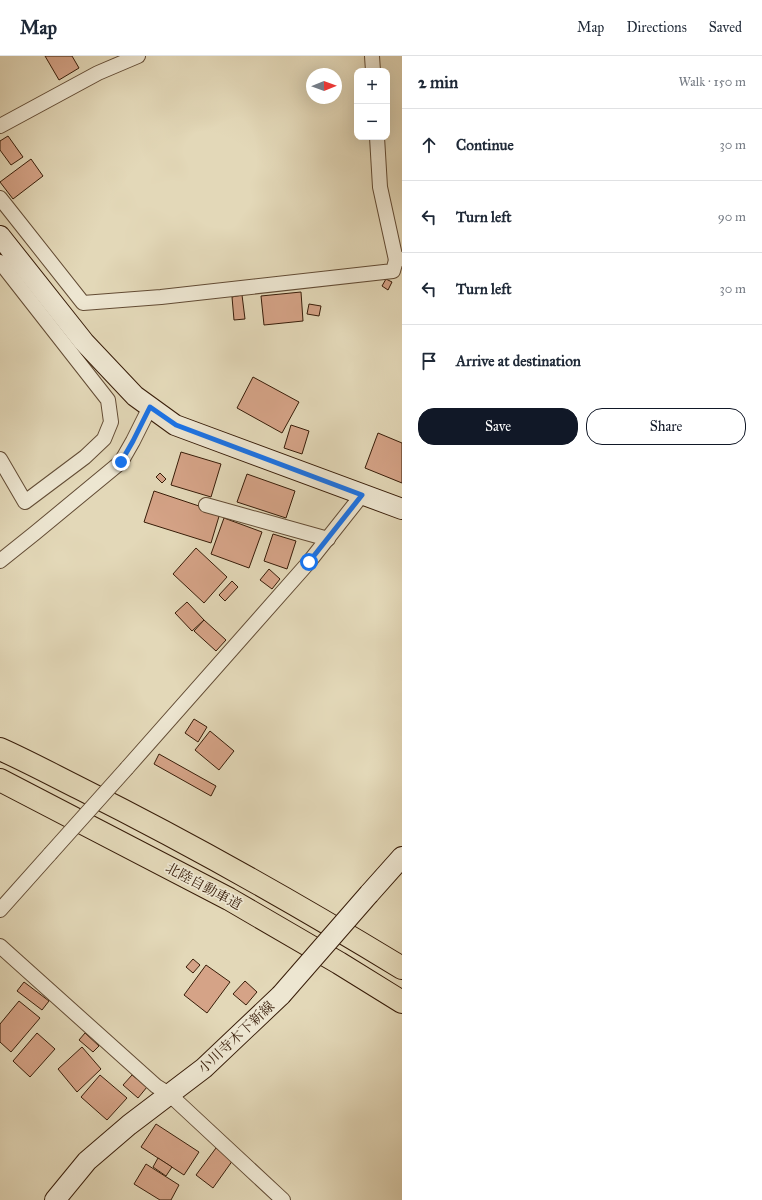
<!DOCTYPE html>
<html lang="en">
<head>
<meta charset="utf-8">
<style>
	body { margin:0; font-family:"IM FELL Great Primer","Noto Serif JP",serif; background:#f2f2f3; color:#1f2937 }
	.controls { position:absolute; right:12px; top:12px; display:grid; overflow:hidden; border-radius:8px; box-shadow:0 4px 16px #0002 }
	.controls button { width:36px; height:36px; display:grid; place-items:center; padding:0; border:0; border-bottom:1px solid #e0e1e3; background:#fff; color:#1f2937; font:20px sans-serif }
	.compass { position:absolute; left:306px; top:12px; width:36px; height:36px; border-radius:50%; background:#fff; box-shadow:0 4px 16px #0002; rotate:89deg }
	.stop { position:absolute; width:12px; height:12px; margin:-9px; border:3px solid #1a73e8; border-radius:50%; background:#fff }
	.stop.end { background:#1a73e8; border-color:#fff; box-shadow:0 1px 4px #0008 }
	.list { margin:0; padding:0; list-style:none }
	h2 { display:flex; justify-content:space-between; align-items:center; height:52px; margin:0; padding:0 16px; font-size:17px }
	h2 small { font-size:13px; font-weight:400; color:#747a83 }
	.list li { display:grid; grid-template-columns:26px 1fr auto; gap:12px; align-items:center; box-sizing:border-box; height:72px; padding:0 16px; border-top:1px solid #e0e1e3 }
	.list b { display:block; font-size:15px; white-space:nowrap }
	.list em { font-size:13px; font-style:normal; color:#747a83 }
	.actions { display:flex; gap:8px; padding:12px 16px }
	.actions a { flex:1; padding:9px 0; border:1px solid #111827; border-radius:16px; text-align:center; font-size:14px; color:#111827 }
	.actions .main { background:#111827; color:#fff }
	.icon { flex:none; width:22px; height:22px; fill:none; stroke:currentColor; stroke-width:2; stroke-linecap:round; stroke-linejoin:round }
	.map { position:relative; flex:none; width:402px; height:1144px; overflow:hidden }
	header { display:flex; align-items:center; gap:24px; box-sizing:border-box; height:56px; padding:0 20px; background:#fff; border-bottom:1px solid #e0e1e3 }
	header strong { font-size:19px }
	nav { display:flex; gap:22px; margin-inline-start:auto; font-size:14px }
	main { display:flex }
	aside { flex:1; background:#fff }
	.map>svg:first-child { display:block }
	.building { fill:#d5a387; stroke:#371c08 }
	.lines { fill:none; stroke-linecap:round; stroke-linejoin:round }
	.street-casing { stroke:#624b34; stroke-width:16 }
	.secondary-casing { stroke:#371c08; stroke-width:22 }
	.highway-casing { stroke:#371c08; stroke-width:24 }
	.street { stroke:#ede6d1; stroke-width:14 }
	.secondary { stroke:#ede6d1; stroke-width:20 }
	.highway { stroke:#e3d8b8; stroke-width:22 }
	.street-bridge-casing { stroke:#624b34; stroke-width:16; stroke-linecap:butt }
	.secondary-bridge-casing { stroke:#371c08; stroke-width:22; stroke-linecap:butt }
	.street-bridge { stroke:#ede6d1; stroke-width:14 }
	.secondary-bridge { stroke:#ede6d1; stroke-width:20 }
	.route { stroke:#1a73e8; stroke-width:5 }
	.labels { text-anchor:middle; stroke-width:3.5; stroke-linejoin:round; paint-order:stroke }
	.street-label { font-size:14px; fill:#371c08; stroke:#ede6d1 }
</style>
</head>
<body>
<header>
<strong>Map</strong>
<nav><a>Map</a><a>Directions</a><a>Saved</a></nav>
</header>
<main>
<div class="map">
<svg width="402" height="1144" viewBox="0 0 402 1144">
	<rect width="100%" height="100%" fill="#e3d8b8"/>
	<filter id="stains"><feTurbulence type="fractalNoise" baseFrequency=".005" numOctaves="4"/><feColorMatrix values="0 0 0 0 .2 0 0 0 0 .09 0 0 0 0 .02 0 0 0 .5 -.17"/></filter>
	<radialGradient id="worn" r=".72"><stop offset=".6" stop-color="#630" stop-opacity="0"/><stop offset="1" stop-color="#630" stop-opacity=".3"/></radialGradient>
	<!-- building -->
	<g class="building">
		<path d="M45,0h27l7,12 -20,12z"/>
		<path d="M8,80l15,21 -12,8 -11,-15v-9z"/>
		<path d="M31,103l12,17 -30,23 -13,-17z"/>
		<path d="M386,223l6,3 -4,8 -6,-4z"/>
		<path d="M301,236l2,29 -39,4 -3,-29z"/>
		<path d="M242,239l3,24 -11,1 -2,-23z"/>
		<path d="M309,248l12,2 -2,10 -12,-2z"/>
		<path d="M253,321l46,25 -17,31 -45,-25z"/>
		<path d="M291,369l18,6 -7,23 -18,-6z"/>
		<path d="M378,377l24,10v40l-37,-15z"/>
		<path d="M181,396l40,12 -10,33 -40,-12z"/>
		<path d="M160,417l6,6 -4,4 -6,-6z"/>
		<path d="M247,418l48,17 -9,27 -49,-16z"/>
		<path d="M154,435l66,22 -9,30 -67,-21z"/>
		<path d="M224,462l38,14 -13,36 -38,-14z"/>
		<path d="M273,478l23,7 -9,28 -23,-8z"/>
		<path d="M196,492l31,29 -23,26 -31,-29z"/>
		<path d="M269,513l11,10 -8,10 -12,-9z"/>
		<path d="M232,525l6,6 -13,14 -6,-6z"/>
		<path d="M187,546l17,18 -12,11 -17,-18z"/>
		<path d="M204,564l22,20 -10,11 -22,-20z"/>
		<path d="M194,663l13,8 -9,15 -13,-9z"/>
		<path d="M210,675l24,20 -15,19 -24,-20z"/>
		<path d="M159,698l57,32 -5,10 -57,-32z"/>
		<path d="M193,903l7,6 -7,8 -7,-6z"/>
		<path d="M206,909l24,17 -23,31 -23,-18z"/>
		<path d="M245,925l12,11 -11,13 -13,-11z"/>
		<path d="M24,926l25,19 -7,9 -25,-19z"/>
		<path d="M19,945l21,17 -29,34 -11,-10v-18z"/>
		<path d="M37,977l18,16 -25,28 -17,-16z"/>
		<path d="M85,977l14,13 -6,6 -14,-12z"/>
		<path d="M82,991l19,22 -24,23 -19,-23z"/>
		<path d="M100,1019l27,23 -20,22 -26,-23z"/>
		<path d="M132,1019l15,12 -9,11 -15,-13z"/>
		<path d="M156,1068l43,28 -15,23 -43,-28z"/>
		<path d="M216,1092l17,12 -20,28 -17,-13z"/>
		<path d="M158,1102l14,9 -6,9 -13,-9z"/>
		<path d="M146,1108l33,21 -8,15h-11l-26,-16z"/>
	</g>
	<g class="lines">
		<!-- street casing -->
		<g class="street-casing">
			<g id="street">
				<path d="M372,0l1,15"/>
				<path d="M0,70l98,-53 40,-17"/>
				<path d="M377,81l3,50 16,73 6,-1"/>
				<path d="M0,142l83,105 78,-6 232,-26 3,-11"/>
				<path d="M0,206l108,138 3,22 -7,17 -19,18 -60,45 -25,-43"/>
				<path d="M206,449l122,34"/>
				<path d="M0,505l35,-28 86,-71 12,-21 17,-34"/>
				<path d="M127,712l182,-206 53,-67"/>
				<path d="M0,854l50,-56"/>
				<path d="M0,890l156,140 13,8 114,106"/>
			</g>
		</g>
		<!-- secondary casing -->
		<g class="secondary-casing">
			<g id="secondary">
				<path d="M0,180l84,106 51,54 40,29 227,84"/>
				<path d="M369,838l33,-37"/>
				<path d="M55,1144l32,-39 42,-36 75,-57 77,-73"/>
			</g>
		</g>
		<!-- highway casing -->
		<g class="highway-casing">
			<g id="highway">
				<path d="M0,693c27,12 53,26 79,39 110,55 218,116 323,180"/>
				<path d="M0,724l229,119 110,64 63,39"/>
			</g>
		</g>
		<!-- street -->
		<use href="#street" class="street"/>
		<!-- secondary -->
		<use href="#secondary" class="secondary"/>
		<!-- highway -->
		<use href="#highway" class="highway"/>
		<!-- street-bridge casing -->
		<g class="street-bridge-casing">
			<path id="street-bridge" d="M50,798l77,-86"/>
		</g>
		<!-- secondary-bridge casing -->
		<g class="secondary-bridge-casing">
			<path id="secondary-bridge" d="M281,939l88,-101"/>
		</g>
		<!-- street-bridge -->
		<use href="#street-bridge" class="street-bridge"/>
		<!-- secondary-bridge -->
		<use href="#secondary-bridge" class="secondary-bridge"/>
	</g>
	<g class="lines">
		<!-- route -->
		<path class="route" d="M121,406l12,-21 17,-34 26,18 186,70 -53,67"/>
	</g>
	<g class="labels">
		<!-- street labels -->
		<g class="street-label">
			<text transform="translate(204 830) rotate(28)" y="5">北陸自動車道</text>
			<text transform="translate(236 981) rotate(-43)" y="5">小川寺木下新線</text>
		</g>
	</g>
	<rect width="100%" height="100%" filter="url(#stains)"/>
	<rect width="100%" height="100%" fill="url(#worn)"/>
</svg>
<div class="controls">
<button>+</button>
<button>−</button>
</div>
<svg class="compass" viewBox="-18 -18 36 36"><path d="M0-13l5 13h-10z" fill="#e53935"/><path d="M0 13l5-13h-10z" fill="#747a83"/></svg>
<div class="stop" style="left:309px;top:506px"></div>
<div class="stop end" style="left:121px;top:406px"></div>
</div>
<aside>
<h2>2 min<small>Walk · 150 m</small></h2>
<ul class="list">
<li><svg class="icon" aria-label="ahead" viewBox="0 0 24 24"><path d="M12 20V5M6 11l6-6 6 6"/></svg><div><b>Continue</b></div><em>30 m</em></li>
<li><svg class="icon" aria-label="left" viewBox="0 0 24 24"><path d="M17 20v-9H6M10 6l-5 5 5 5"/></svg><div><b>Turn left</b></div><em>90 m</em></li>
<li><svg class="icon" aria-label="left" viewBox="0 0 24 24"><path d="M17 20v-9H6M10 6l-5 5 5 5"/></svg><div><b>Turn left</b></div><em>30 m</em></li>
<li><svg class="icon" aria-label="arrive" viewBox="0 0 24 24"><path d="M6 21V4h12l-3 4 3 4H6"/></svg><div><b>Arrive at destination</b></div></li>
</ul>
<div class="actions"><a class="main">Save</a><a>Share</a></div>
</aside>
</main>
</body>
</html>
